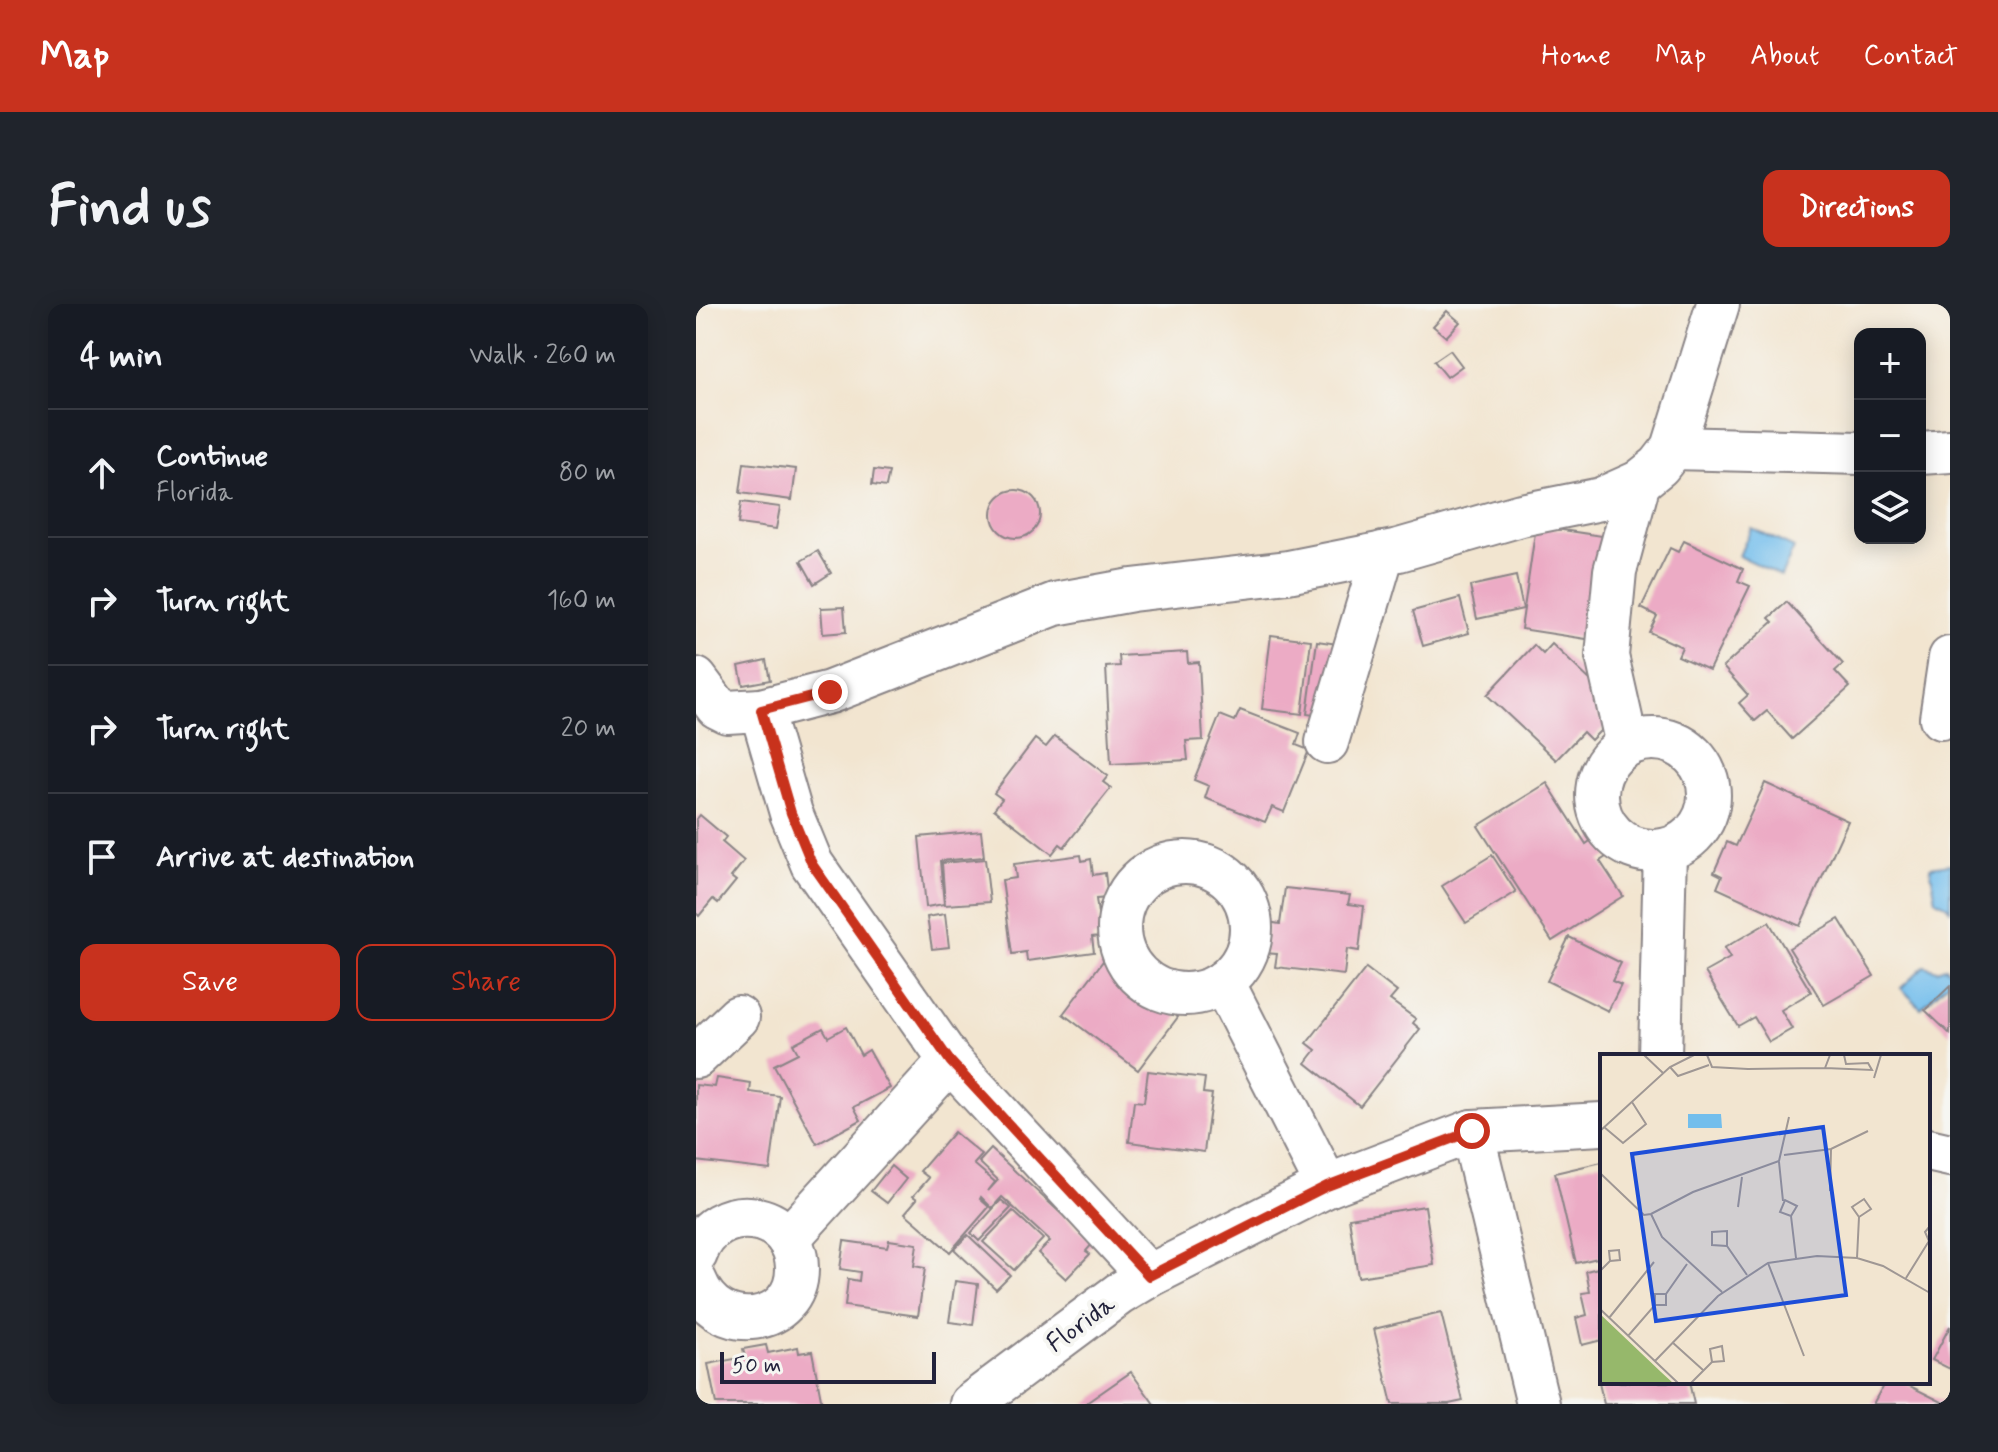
<!DOCTYPE html>
<html lang="en">
<head>
<meta charset="utf-8">
<style>
	body { margin:0; font-family:Mynerve,sans-serif; background:#20242c; color:#f1f3f6 }
	.controls { position:absolute; right:24px; top:24px; display:grid; overflow:hidden; border-radius:16px; box-shadow:0 4px 20px #0003 }
	.controls button { width:72px; height:72px; display:grid; place-items:center; padding:0; border:0; border-bottom:2px solid #363941; background:#171b24; color:#f1f3f6; font:40px sans-serif }
	.scale { position:absolute; left:24px; bottom:20px; width:216px; box-sizing:border-box; padding-left:8px; border:4px solid #22223b; border-top:0; font-size:22px; line-height:28px; white-space:nowrap; color:#22223b; -webkit-text-stroke:6px #f6f6f2; paint-order:stroke }
	.stop { position:absolute; width:24px; height:24px; margin:-18px; border:6px solid #c8321e; border-radius:50%; background:#fff }
	.stop.end { background:#c8321e; border-color:#fff; box-shadow:0 2px 8px #0008 }
	.list { margin:0; padding:0; list-style:none }
	h2 { display:flex; justify-content:space-between; align-items:center; height:104px; margin:0; padding:0 32px; font-size:34px }
	h2 small { font-size:26px; font-weight:400; color:#9ea1a6 }
	.list li { display:grid; grid-template-columns:52px 1fr auto; gap:24px; align-items:center; box-sizing:border-box; height:128px; padding:0 32px; border-top:2px solid #363941 }
	.list b { display:block; font-size:30px; white-space:nowrap }
	.list p { margin:0; font-size:26px; white-space:nowrap; color:#9ea1a6 }
	.list em { font-size:26px; font-style:normal; color:#9ea1a6 }
	.actions { display:flex; gap:16px; padding:24px 32px }
	.actions a { flex:1; padding:18px 0; border:2px solid #c8321e; border-radius:16px; text-align:center; font-size:28px; color:#c8321e }
	.actions .main { background:#c8321e; color:#fff }
	.icon { flex:none; width:44px; height:44px; fill:none; stroke:currentColor; stroke-width:2; stroke-linecap:round; stroke-linejoin:round }
	.map { position:relative; flex:none; width:1254px; height:1100px; overflow:hidden; border-radius:16px }
	header { display:flex; align-items:center; gap:48px; box-sizing:border-box; height:112px; padding:0 40px; background:#c8321e; color:#fff }
	header strong { font-size:38px }
	nav { display:flex; gap:44px; margin-inline-start:auto; font-size:28px }
	.intro { display:flex; align-items:center; justify-content:space-between; box-sizing:border-box; height:192px; padding:0 48px }
	h1 { margin:0; font-size:56px }
	.button { padding:20px 36px; border-radius:16px; background:#c8321e; color:#fff; font-size:28px; font-weight:700 }
	main { display:flex; gap:48px; padding:0 48px }
	aside { flex:1; background:#171b24; border-radius:16px; box-shadow:0 4px 20px #0003 }
	.map>svg:first-child { display:block }
	.water { fill:#73beec; stroke:#4a7094; stroke-width:2 }
	.building { fill:#ecabc5 }
	.lines { fill:none; stroke-linecap:round; stroke-linejoin:round }
	.minor-casing { stroke:#8a8486; stroke-width:46 }
	.minor { stroke:#fff; stroke-width:42 }
	.route { stroke:#c8321e; stroke-width:10 }
	.labels { text-anchor:middle; stroke-width:8; stroke-linejoin:round; paint-order:stroke }
	.street-label { font-size:26px; fill:#22223b; stroke:#f6f6f2 }
	.inset-road { fill:none; stroke:#9f9794; stroke-width:2 }
	.view { fill:#1d4ed8; fill-opacity:0.15; stroke:#1d4ed8; stroke-width:4 }
	.inset-edge { fill:none; stroke:#22223b; stroke-width:4 }
</style>
</head>
<body>
<header>
<strong>Map</strong>
<nav><a>Home</a><a>Map</a><a>About</a><a>Contact</a></nav>
</header>
<div class="intro"><h1>Find us</h1><a class="button">Directions</a></div>
<main>
<aside>
<h2>4 min<small>Walk · 260 m</small></h2>
<ul class="list">
<li><svg class="icon" aria-label="ahead" viewBox="0 0 24 24"><path d="M12 20V5M6 11l6-6 6 6"/></svg><div><b>Continue</b><p>Florida</p></div><em>80 m</em></li>
<li><svg class="icon" aria-label="right" viewBox="0 0 24 24"><path d="M7 20v-9h11M14 6l5 5-5 5"/></svg><div><b>Turn right</b></div><em>160 m</em></li>
<li><svg class="icon" aria-label="right" viewBox="0 0 24 24"><path d="M7 20v-9h11M14 6l5 5-5 5"/></svg><div><b>Turn right</b></div><em>20 m</em></li>
<li><svg class="icon" aria-label="arrive" viewBox="0 0 24 24"><path d="M6 21V4h12l-3 4 3 4H6"/></svg><div><b>Arrive at destination</b></div></li>
</ul>
<div class="actions"><a class="main">Save</a><a>Share</a></div>
</aside>
<div class="map">
<svg width="1254" height="1100" viewBox="0 0 1254 1100">
	<rect width="100%" height="100%" fill="#f6f6f2"/>
	<filter id="ink" filterUnits="userSpaceOnUse"><feTurbulence type="fractalNoise" baseFrequency=".0125" numOctaves="2"/><feDisplacementMap in="SourceGraphic" scale="16" xChannelSelector="R" yChannelSelector="G"/><feConvolveMatrix kernelMatrix="1 2 1 2 8 2 1 2 1" color-interpolation-filters="sRGB"/></filter>
	<filter id="wash" filterUnits="userSpaceOnUse"><feTurbulence type="fractalNoise" baseFrequency=".006" numOctaves="4" result="noise"/><feDisplacementMap in="SourceGraphic" scale="32" xChannelSelector="R" yChannelSelector="G"/><feGaussianBlur stdDeviation="1.8" result="paint"/><feColorMatrix in="noise" values="0 0 0 0 0 0 0 0 0 0 0 0 0 0 0 0 0 1.4 0 .05"/><feComposite in="paint" operator="in"/></filter>
	<g filter="url(#wash)">
		<rect width="100%" height="100%" fill="#f2e5d0"/>
		<!-- water -->
		<g class="water">
			<path d="M1055,224l43,20 -13,28 -42,-20z"/>
			<path d="M1254,560v46l-4,-5 -10,-5 -6,-33z"/>
			<path d="M1228,662l13,4 8,-3 5,5v8l-29,28 -20,-20z"/>
		</g>
		<g id="blocks">
			<!-- building -->
			<g class="building">
				<path d="M751,7l13,11 -14,15 -13,-11z"/>
				<path d="M754,46l12,16 -15,11 -13,-16z"/>
				<path d="M48,159l52,6 -4,31 -52,-7z"/>
				<path d="M178,166l15,2 -3,15 -14,-2z"/>
				<circle cx="320" cy="210" r="24"/>
				<path d="M45,198l39,5 -4,22 -38,-5z"/>
				<path d="M840,222l73,11 -16,103 -72,-11z"/>
				<path d="M988,237l59,28 -5,12 12,5 -41,84 -31,-14 4,-9 -33,-15 8,-16 -16,-8 29,-60 8,4z"/>
				<path d="M122,247l13,22 -17,11 -13,-23z"/>
				<path d="M820,272l7,33 -46,10 -7,-33z"/>
				<path d="M764,294l9,35 -46,13 -10,-35z"/>
				<path d="M1091,298l56,62 -8,7 15,16 -58,52 -25,-28 -12,10 -16,-18 9,-8 -25,-28 50,-45 -4,-4z"/>
				<path d="M148,303l2,25 -23,2 -2,-26z"/>
				<path d="M575,331l40,5 -9,74 -40,-5z"/>
				<path d="M621,337l21,3 -10,73 -21,-3z"/>
				<path d="M856,340l60,57 -14,15 9,8 -16,16 -8,-8 -27,28 -69,-65 47,-50 9,9z"/>
				<path d="M491,348l1,11 11,-1 4,78 -17,1 2,19 -77,4 -5,-97 14,-1 -1,-10z"/>
				<path d="M70,356l4,20 -27,5 -4,-19z"/>
				<path d="M544,406l60,23 -4,12 13,5 -25,62 -12,-5 -7,15 -60,-24 4,-12 -15,-6 26,-65 15,6z"/>
				<path d="M359,432l53,40 -5,6 8,6 -47,59 -4,-3 -8,10 -58,-45 8,-10 -8,-6 41,-54 11,8z"/>
				<path d="M851,479l39,61 11,-8 12,19 -9,6 23,35 -71,45 -74,-115z"/>
				<path d="M1069,479l83,38 -48,105 -83,-38 5,-12 -8,-4 13,-30 9,4z"/>
				<path d="M4,511l26,22 -4,5 22,19 -13,16 5,4 -18,22 -5,-4 -14,17 -3,-3v-93z"/>
				<path d="M285,527l3,26 -44,4 4,43 -18,3 -7,-70z"/>
				<path d="M385,551l1,6 9,-2 2,16 12,-2 3,25 -12,1 5,37 -9,1 2,15 -67,9 -1,-9 -14,2 -10,-74 14,-2 -2,-14z"/>
				<path d="M796,551l24,37 -50,31 -24,-37z"/>
				<path d="M289,555l5,43 -45,3 -3,-42z"/>
				<path d="M589,584l65,7 -2,9 16,2 -5,45 -12,-2 -3,26 -69,-8 2,-13 -13,-1 4,-31 12,2z"/>
				<path d="M249,610l4,33 -17,2 -5,-32z"/>
				<path d="M1143,615l35,57 -50,29 -35,-57z"/>
				<path d="M1073,618l42,70 -30,18 11,19 -23,13 -15,-25 -16,9 -33,-54 25,-14 -6,-10z"/>
				<path d="M873,633l52,26 -9,18 9,4 -13,26 -61,-30z"/>
				<path d="M407,657l26,20 6,-8 34,26 -6,7 15,11 -40,53 -75,-56z"/>
				<path d="M670,664l31,24 -7,8 26,19 -3,4 7,6 -60,77 -54,-43 10,-13 -9,-7z"/>
				<path d="M1254,682v48l-25,-24z"/>
				<path d="M150,723l15,28 8,-5 21,38 -36,19 7,13 -44,24 -43,-79 24,-12 -5,-9 30,-16 5,9z"/>
				<path d="M452,767l57,7 -2,15 9,1 -8,58 -75,-10 5,-41 10,1z"/>
				<path d="M21,774l34,5 -1,9 30,4 -10,74 -74,-9v-76l19,2z"/>
				<path d="M258,828l28,23 -8,9 21,18 -7,9 10,-11 -19,-18 12,-13 102,94 -7,8 4,3 -24,25 -28,-26 12,-12 -48,-44 -10,11 -11,-11 -1,2 9,8 -39,45 -45,-39 12,-14 -4,-3 16,-18 -9,-7z"/>
				<path d="M906,858v95l-26,6 -21,-90z"/>
				<path d="M195,862l15,13 -19,24 -16,-12z"/>
				<path d="M305,896l10,8 -32,33 -8,-8z"/>
				<path d="M729,902l9,59 -76,12 -9,-59z"/>
				<path d="M317,907l30,28 -29,31 -31,-28z"/>
				<path d="M272,931l42,40 -14,14 -42,-40z"/>
				<path d="M193,936l28,4 -3,22 11,2 -7,48 -73,-10 3,-27 11,2 1,-9 -20,-3 4,-28 43,6z"/>
				<path d="M906,963v73l-20,5 -6,-27 11,-3 -5,-22 8,-1 -4,-21z"/>
				<path d="M259,977l23,3 -5,41 -24,-3z"/>
				<path d="M745,1009l22,88 -14,3h-57l-18,-75z"/>
				<path d="M1254,1022v43l-18,-9z"/>
				<path d="M70,1041l2,8 30,-6 1,6 13,-2 10,53h-106l-8,-40 37,-7 -2,-8z"/>
				<path d="M435,1068l23,32h-69z"/>
				<path d="M906,1074v4h87l5,22h-90l-6,-25z"/>
				<path d="M1189,1078h17l44,22h-73z"/>
			</g>
		</g>
	</g>
	<g filter="url(#ink)">
		<use href="#blocks" fill-opacity="0" stroke="#8a8486" stroke-width="2"/>
		<g class="lines">
			<!-- minor casing -->
			<g class="minor-casing">
				<g id="minor">
					<path d="M977,144l187,5"/>
					<path d="M1224,149l30,-2"/>
					<path d="M0,375l21,28 10,5 34,-2 69,-18 225,-88 77,-14 156,-18 111,-22 122,-35 80,-16 38,-17 20,-16 14,-18 45,-144"/>
					<path d="M65,406l30,103 21,51 138,197 199,215"/>
					<path d="M1245,414l9,-60"/>
					<circle cx="957" cy="491" r="56"/>
					<path d="M631,438l56,-189"/>
					<path d="M931,441l-20,-89 8,-85 24,-89"/>
					<circle cx="489" cy="624" r="66"/>
					<path d="M527,678l104,204"/>
					<path d="M964,752l5,-206"/>
					<path d="M0,753l42,-40"/>
					<path d="M776,827l66,273"/>
					<path d="M1232,846l22,5"/>
					<path d="M92,935l162,-178"/>
					<path d="M0,950c18,-55 100,-45 101,14 1,59 -80,69 -101,14"/>
					<path d="M275,1100l148,-110 30,-18 178,-90 145,-55 130,-7"/>
				</g>
			</g>
			<!-- minor -->
			<use href="#minor" class="minor"/>
		</g>
	</g>
	<g class="lines" filter="url(#ink)">
		<!-- route -->
		<path class="route" d="M134,388l-69,18 30,103 21,51 138,197 199,215 178,-90 145,-55"/>
	</g>
	<g class="labels">
		<!-- street labels -->
		<g class="street-label">
			<text transform="translate(384 1019) rotate(-36)" y="9">Florida</text>
		</g>
	</g>
	<!-- overview -->
	<g transform="translate(904 750)">
		<rect width="330" height="330" fill="#f2e5d0"/>
		<path d="M0,260l61,58 12,11h-73z" fill="#96b86b"/>
		<path d="M88,60h33l1,14h-34z" fill="#73beec"/>
		<path class="inset-road" d="M44,1l19,18M107,1l5,12 36,2 77,-1 5,-13M70,13l8,9 31,-11M225,14l47,2 -4,-7 -22,1 -2,-9M274,24l7,-23M4,73l19,16 23,-19 -14,-22M0,77l70,-64 24,-12M184,101l47,-6 37,-18M179,108l4,39M0,119l44,42 7,-1 42,-22 86,-31 10,-44M230,137l1,-42M138,153l4,-30M51,160l11,23 60,55M191,162l-11,-4 5,-12 12,6 -6,10 5,42M127,192l-15,-1v-13l15,-1v15l20,29M257,204l2,-41 -7,-10 12,-8 7,10 -12,8M168,209l36,93M0,217l10,-10 10,-1 -1,-10 -10,1 1,10M306,224l23,-37 -4,-9 5,-6M66,240l21,-30M0,255l78,74M9,264l45,-56M28,282l27,-31v-11h11v11h-11M72,288l31,28M55,307l63,-65 50,-33 49,-7 40,2 26,8 47,27M91,329l21,-21 12,-1 -2,-15 -12,3 2,13"/>
		<path class="view" d="M223,73l23,168 -190,26 -24,-167z"/>
		<rect width="330" height="330" class="inset-edge"/>
	</g>
</svg>
<div class="controls">
<button>+</button>
<button>−</button>
<button><svg class="icon" aria-label="layers" viewBox="0 0 24 24"><path d="M12 4l9 5-9 5-9-5zM3 14l9 5 9-5"/></svg></button>
</div>
<div class="scale">50 m</div>
<div class="stop" style="left:776px;top:827px"></div>
<div class="stop end" style="left:134px;top:388px"></div>
</div>
</main>
</body>
</html>
